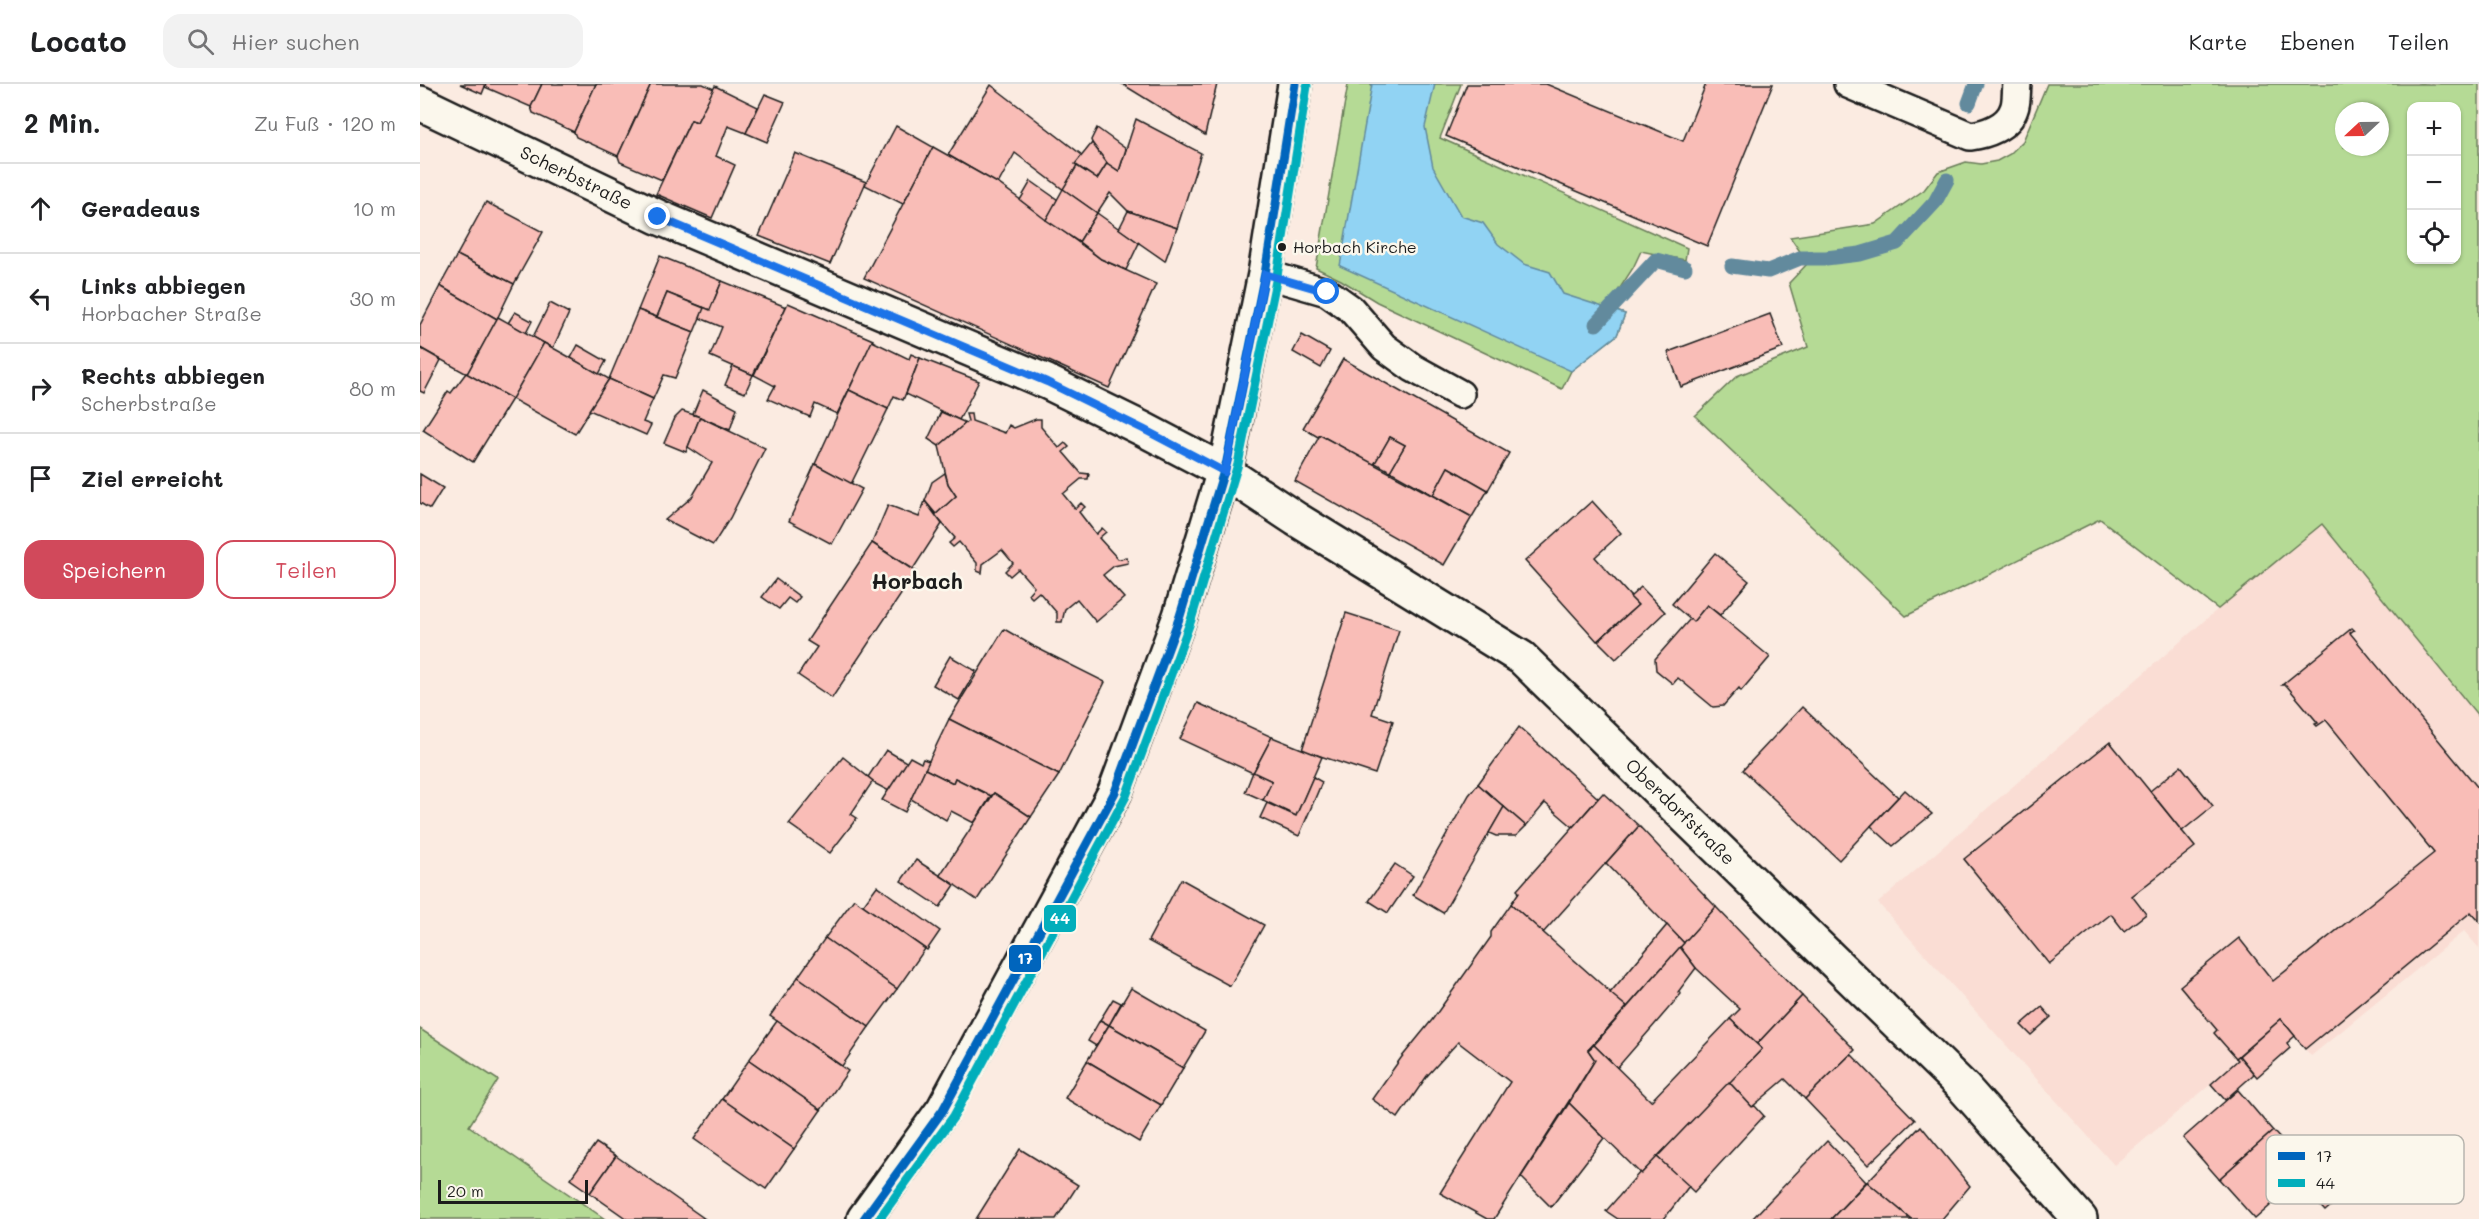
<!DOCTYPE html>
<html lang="de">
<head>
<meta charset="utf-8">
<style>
	body { margin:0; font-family:Mali,sans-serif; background:#f2f2f2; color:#202124 }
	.controls { position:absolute; right:18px; top:18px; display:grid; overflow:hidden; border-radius:12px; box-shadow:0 2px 4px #0004 }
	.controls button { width:54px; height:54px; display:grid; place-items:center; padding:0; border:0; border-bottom:2px solid #e0e0e0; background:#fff; color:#202124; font:30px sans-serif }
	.compass { position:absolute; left:1915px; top:18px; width:54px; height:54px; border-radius:50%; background:#fff; box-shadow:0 2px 4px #0004; rotate:248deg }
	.scale { position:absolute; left:18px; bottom:15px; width:150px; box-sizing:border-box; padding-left:6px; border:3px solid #1c1c1c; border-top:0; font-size:16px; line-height:21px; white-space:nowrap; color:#1c1c1c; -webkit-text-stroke:4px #fbf7ec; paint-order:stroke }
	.stop { position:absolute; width:18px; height:18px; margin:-14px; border:4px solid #1a73e8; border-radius:50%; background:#fff }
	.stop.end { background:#1a73e8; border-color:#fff; box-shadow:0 2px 6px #0008 }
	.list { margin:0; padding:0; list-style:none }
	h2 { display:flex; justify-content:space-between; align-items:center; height:78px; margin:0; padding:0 24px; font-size:26px }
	h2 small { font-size:20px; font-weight:400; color:#757577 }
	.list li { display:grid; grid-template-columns:39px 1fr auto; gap:18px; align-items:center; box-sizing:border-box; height:90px; padding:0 24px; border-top:2px solid #e0e0e0 }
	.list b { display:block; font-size:22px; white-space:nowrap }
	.list p { margin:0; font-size:20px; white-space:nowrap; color:#757577 }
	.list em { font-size:20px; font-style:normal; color:#757577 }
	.actions { display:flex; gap:12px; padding:18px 24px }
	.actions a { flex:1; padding:14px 0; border:2px solid #d1495b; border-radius:18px; text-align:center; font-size:21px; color:#d1495b }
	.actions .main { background:#d1495b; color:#fff }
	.icon { flex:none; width:33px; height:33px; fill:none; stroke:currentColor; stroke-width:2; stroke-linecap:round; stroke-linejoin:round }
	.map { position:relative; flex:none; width:2059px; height:1135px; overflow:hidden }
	header { display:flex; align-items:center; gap:36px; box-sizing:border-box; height:84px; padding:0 30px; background:#fff; border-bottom:2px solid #e0e0e0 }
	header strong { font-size:28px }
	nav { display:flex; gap:33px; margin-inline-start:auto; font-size:21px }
	.search { width:420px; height:54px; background:#f2f2f2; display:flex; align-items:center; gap:15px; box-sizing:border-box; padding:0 21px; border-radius:18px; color:#757577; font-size:22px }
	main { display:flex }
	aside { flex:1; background:#fff }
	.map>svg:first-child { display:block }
	.built { fill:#faddd4 }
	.green { fill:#b5da95; stroke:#687b58; stroke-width:1.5; fill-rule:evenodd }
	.water { fill:#91d3f3; stroke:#628a9d; stroke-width:1.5 }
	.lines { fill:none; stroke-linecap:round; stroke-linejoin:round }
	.stream { stroke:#628a9d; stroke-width:15 }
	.building { fill:#f9bdb7; stroke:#1c1c1c; stroke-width:1.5 }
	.lane-casing { stroke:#1c1c1c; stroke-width:32 }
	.street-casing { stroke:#1c1c1c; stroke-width:38 }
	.secondary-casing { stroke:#1c1c1c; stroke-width:38 }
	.lane { stroke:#fbf7ec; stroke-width:27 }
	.street { stroke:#fbf7ec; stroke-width:33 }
	.secondary { stroke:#fbf7ec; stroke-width:33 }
	.bus-1-casing { stroke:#fbf7ec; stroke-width:14 }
	.bus-2-casing { stroke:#fbf7ec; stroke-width:14 }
	.bus-1 { stroke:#0065bd; stroke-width:9 }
	.bus-2 { stroke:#03aebb; stroke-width:9 }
	.route { stroke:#1a73e8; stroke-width:8 }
	.bus-dot { fill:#1c1c1c; stroke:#fbf7ec; stroke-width:2 }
	.labels { text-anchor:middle; stroke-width:5; stroke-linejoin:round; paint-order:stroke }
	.bus-label { font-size:16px; fill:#1c1c1c; stroke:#fbf7ec; text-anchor:start }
	.street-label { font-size:18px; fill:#1c1c1c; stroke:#fbf7ec }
	.quarter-label { font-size:21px; font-weight:bold; fill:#1c1c1c; stroke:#fbf7ec }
	.key { fill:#fbf7ec; stroke:#b8b5ae; stroke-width:1.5 }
	.key-label { font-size:16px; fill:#1c1c1c }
	.line-badge { stroke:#fbf7ec; stroke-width:2 }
	.badge-label { font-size:16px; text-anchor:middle; font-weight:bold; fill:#fff }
</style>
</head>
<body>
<header>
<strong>Locato</strong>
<div class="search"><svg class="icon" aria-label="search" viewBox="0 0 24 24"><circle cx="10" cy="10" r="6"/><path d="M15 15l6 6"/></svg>Hier suchen</div>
<nav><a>Karte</a><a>Ebenen</a><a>Teilen</a></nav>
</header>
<main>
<aside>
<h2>2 Min.<small>Zu Fuß · 120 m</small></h2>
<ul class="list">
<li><svg class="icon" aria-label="ahead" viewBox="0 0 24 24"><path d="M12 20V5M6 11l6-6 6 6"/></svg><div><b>Geradeaus</b></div><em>10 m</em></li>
<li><svg class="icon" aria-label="left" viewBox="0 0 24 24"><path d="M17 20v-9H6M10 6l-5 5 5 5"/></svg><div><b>Links abbiegen</b><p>Horbacher Straße</p></div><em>30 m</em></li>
<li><svg class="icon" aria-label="right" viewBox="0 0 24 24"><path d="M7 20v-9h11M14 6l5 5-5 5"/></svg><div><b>Rechts abbiegen</b><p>Scherbstraße</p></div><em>80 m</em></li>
<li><svg class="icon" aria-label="arrive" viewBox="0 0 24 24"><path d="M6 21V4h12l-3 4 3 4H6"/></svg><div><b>Ziel erreicht</b></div></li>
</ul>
<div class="actions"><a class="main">Speichern</a><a>Teilen</a></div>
</aside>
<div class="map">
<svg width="2059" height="1135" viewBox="0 0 2059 1135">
	<rect width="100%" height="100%" fill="#fbebe1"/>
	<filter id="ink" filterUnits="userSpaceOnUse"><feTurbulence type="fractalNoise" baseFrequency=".0167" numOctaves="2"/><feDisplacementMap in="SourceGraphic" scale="12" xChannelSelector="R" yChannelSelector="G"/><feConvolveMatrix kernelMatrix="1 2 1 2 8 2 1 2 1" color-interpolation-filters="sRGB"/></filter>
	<g filter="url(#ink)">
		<!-- built -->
		<path class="built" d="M1902,440l157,193v231l-15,-17 -153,125 -31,-36 -69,64 -97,81 -236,-262 340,-294z"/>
		<!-- green -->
		<g class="green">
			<path d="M928,0h113l-21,54 247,110 -2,12 -44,-9 -8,17 -26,40 18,6 -8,21 -46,36 -9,18 -185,-87 -36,-22 -25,-12z"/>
			<path d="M1627,0h432v633l-157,-193 -104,85 -118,-90 -194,97 -211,-200 42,-40 71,-29 -19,-64 19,-20 -18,-26 85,-13 49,-34 14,-18 28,-10 15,2 16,-3 13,-7 13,-13zM1992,22h44v154h-44zM1924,27h36v36h-36z"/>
			<path d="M0,945l78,51 -29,46 136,93h-185z"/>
		</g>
		<!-- water -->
		<path class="water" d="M952,0h63l-10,43 8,40 28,49 22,7 15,21 26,20 26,8 13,22 62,20 -8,21 -46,36 -231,-105z"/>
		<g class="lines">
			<!-- stream -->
			<g class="stream">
				<path d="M1549,19l7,-19"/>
				<path d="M1312,182l36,5 32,-13h26l34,-4 37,-11 38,-41 12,-22"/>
				<path d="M1176,240l60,-64 29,8"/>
			</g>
		</g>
		<!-- building -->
		<g class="building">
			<path d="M40,0h26l-4,10z"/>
			<path d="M66,0h56l-11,23 -46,-20z"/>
			<path d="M122,0h54l-22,48 -41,-19 -2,-6z"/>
			<path d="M176,0h55l-33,72 -42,-19 -2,-5z"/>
			<path d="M231,0h52l11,5 -17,33 -6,-2 -29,60 -42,-18 -2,-6z"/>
			<path d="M702,0h95l-12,51z"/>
			<path d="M1047,0h79l137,57 23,-57h67l-66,162 -261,-110z"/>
			<path d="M571,1l91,70 -18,35 -49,-37 -17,31 -50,-29z"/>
			<path d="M295,2l43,21 -12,26 -18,-7 -12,30 19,9 -23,53 -56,-24 35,-74 6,2z"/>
			<path d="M345,10l20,8 -18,40 -21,-9z"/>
			<path d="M716,35l65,34 -24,75 -49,-17 -18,-18 -13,20 -34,-24 14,-23 20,13 10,-16 12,8z"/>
			<path d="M476,42l37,21 -30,57 -38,-19z"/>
			<path d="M677,44l29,21 -7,22 -12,-8 -15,-20 -1,-3z"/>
			<path d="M672,59l15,20 -10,16 -22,-15z"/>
			<path d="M513,63l66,37 102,75 55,25 -47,104 -245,-110z"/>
			<path d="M375,69l71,29 -36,82 -71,-28z"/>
			<path d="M611,97l27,19 -12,20 -26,-20z"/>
			<path d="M643,105l34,24 -18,29 -33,-22z"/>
			<path d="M66,118l57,30 -29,52 -57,-29z"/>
			<path d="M708,127l49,17 -12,33 -46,-32z"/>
			<path d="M677,129l42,30 -13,27 -25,-11 -22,-17z"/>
			<path d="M37,171l57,29 -17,35 -57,-33z"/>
			<path d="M240,172l62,25 -12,29 -43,-17 -10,24 -19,-7z"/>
			<path d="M302,197l64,26 -33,68 -43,-19 12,-29 -22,-9 3,-11 7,3z"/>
			<path d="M20,202l57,33 -30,55 -47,-26v-23z"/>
			<path d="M247,209l37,15 -10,24 -37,-15z"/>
			<path d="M130,219l19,10 -16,35 -20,-11z"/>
			<path d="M368,219l85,37 -36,74 -22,-10 -5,13 -42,-18 7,-13 -21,-11z"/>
			<path d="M218,226l56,22 -19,46 -11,-3 -11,24 -44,-20z"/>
			<path d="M95,228l17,9 -6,12 -18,-10z"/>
			<path d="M1350,230l13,34 -102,39 -13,-35z"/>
			<path d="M78,233l46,26 -32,56 -45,-25z"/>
			<path d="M882,251l28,16 -9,17 -28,-16z"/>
			<path d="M452,257l37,18 2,-5 9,4 -17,42 -9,-4 -6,13 -39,-19z"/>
			<path d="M124,259l65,36 -34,55 -63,-35z"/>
			<path d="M158,261l28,16 -7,13 -28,-16z"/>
			<path d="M0,264l21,12 -17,33 -4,-2z"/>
			<path d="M500,274l59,23 -20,39 -53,-26z"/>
			<path d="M923,275l166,94 -21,37 -40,-23 -15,28 -43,-24 15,-26 -15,-8 -16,28 -54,-30 -2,2 -15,-9z"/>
			<path d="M313,282l20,9 -8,18 -20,-8z"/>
			<path d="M46,289l46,26 -39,63 -50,-32 25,-39 3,2z"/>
			<path d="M189,295l44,20 -10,23 8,3 -5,10 -57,-25z"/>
			<path d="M283,306l34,18 -7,22 -37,-16z"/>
			<path d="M429,306l39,19 -37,75 -36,-20z"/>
			<path d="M262,327l18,6 -14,35 -22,-9 11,-25z"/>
			<path d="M521,328l25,11 -27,23 -11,-7z"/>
			<path d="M546,330h5l1,7 33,12 4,-8 5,3 22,-9h5v8l18,21 6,-5 4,4 -6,5 18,21 8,1 -1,5h-7l-18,15 12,15 6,-6 4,4 -6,5 17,22 6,-6 4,4 -7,6 19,21 9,-1 1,5 -14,3 -11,9 21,23 -28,24 -19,-23 -12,10 -3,13h-5v-9l-18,-21 -7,6 -4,-4 6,-7 -16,-18 -8,7 -5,-5 8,-8 -11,-13 -19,14 -1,9 -5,-2v-8l-18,-21 -6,5 -4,-4 6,-5 -20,-23 21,-19 -8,-12 -9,-38 29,-25z"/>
			<path d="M280,333l65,31 -35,70 -17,27 -48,-25 27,-23 20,-34 -24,-16z"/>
			<path d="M900,351l152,82 -28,48 -149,-84z"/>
			<path d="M970,353l15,8 -15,26 -15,-8z"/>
			<path d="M395,380l47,25 -30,55 -43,-23z"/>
			<path d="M1028,383l40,23 -16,27 -39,-22z"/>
			<path d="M525,389l3,11 8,12 -20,18 -11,-13 7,-19z"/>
			<path d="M0,390l23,14 -13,21 -10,-6z"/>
			<path d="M505,417l17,23 -29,45 -41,-26 16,-38 31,12z"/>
			<path d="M1172,417l29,32 -26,24 43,48 -41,36 -72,-80z"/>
			<path d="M452,459l44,29 -84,126 -34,-23 19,-28 -10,-6z"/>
			<path d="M1295,469l34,28 -29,34 -13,-10 -14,17 -21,-18z"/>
			<path d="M356,495l24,18 -5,6 -7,-5 -9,11 -17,-12z"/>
			<path d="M1221,503l24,25 -49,47 -18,-18 40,-36 -8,-8z"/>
			<path d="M1287,521l63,52 -29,34 -2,-3 -16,18 -10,1 -35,-29 -5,6 -17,-14 -1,-11 35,-40 3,3z"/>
			<path d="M926,529l53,17 -27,84 21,7 -18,53 -73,-24z"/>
			<path d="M1932,544l2,2 -4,3 129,156v132l-8,-9 -166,137 -24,-30 -45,39 -22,-25 3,-3 -37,-44 59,-48 34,43 161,-128 -108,-133 -9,6 -2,-2 3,-1 -32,-38h-4z"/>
			<path d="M584,545l31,18 70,35 -46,93 -110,-56z"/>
			<path d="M530,572l26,15 -17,29 -26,-15z"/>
			<path d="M778,619l74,34 -19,36 -73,-34z"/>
			<path d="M1382,623l96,90 -59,63 -96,-90z"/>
			<path d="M529,635l110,56 -28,42 -37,-24 -3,3 -36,-18 -2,5 -28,-14z"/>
			<path d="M1099,643l79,71 -25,29 -28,-24 -19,23 -48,-42z"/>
			<path d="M852,653l50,20 -26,59 -33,-16 9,-19 -19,-8z"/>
			<path d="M1690,658l85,105 -63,49 14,18 -22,17 -13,-17 -62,50 -85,-105z"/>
			<path d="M466,666l22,13 -19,28 -17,-9 1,-1 -5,-4z"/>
			<path d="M423,673l30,24 -22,33 6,4 -27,35 -41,-29z"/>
			<path d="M490,673l11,6 2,-4 6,2 -24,51 -23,-12z"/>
			<path d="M1761,682l32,40 -31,25 -32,-40z"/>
			<path d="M505,685l28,14 2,-5 36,18 -17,27 -23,-12 -5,9 -35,-21z"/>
			<path d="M833,688l19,9 -9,19 -18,-8z"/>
			<path d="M893,693l9,5 -23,54 -39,-18 7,-15 29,13z"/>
			<path d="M1058,700l26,23 -61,106 -30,-18 56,-100z"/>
			<path d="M1485,706l27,24 -39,32 -22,-20z"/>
			<path d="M574,709l37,24 -54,83 -37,-25z"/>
			<path d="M1183,709l36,33 -96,107 -32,-29 8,-12 -2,-2z"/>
			<path d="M1084,723l22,19 -10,10h-20l-7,-3z"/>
			<path d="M1219,742l77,81 -32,36 -78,-80z"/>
			<path d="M496,776l39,25 -15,22 -39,-26z"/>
			<path d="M975,780l18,12 -25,37 -19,-12z"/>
			<path d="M761,795l83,46 -34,61 -82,-45z"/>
			<path d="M457,802l63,45 -13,19 -64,-45z"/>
			<path d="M434,815l71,50 -28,40 -72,-51z"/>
			<path d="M1091,820l116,103 -39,43 7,10 -101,159h-7l-47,-26 70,-111 -52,-40 -31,34 -29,42 -26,-19 29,-41 31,-38 59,-83v-5z"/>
			<path d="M1296,823l86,89 -45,48 -27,-25 10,-10 -44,-41 -16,-21z"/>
			<path d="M1247,841l17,18 -57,64 -17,-14z"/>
			<path d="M405,854l72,51 -28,38 -71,-50z"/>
			<path d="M1260,863l16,21 -18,24 3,2 -64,74 -23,-23z"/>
			<path d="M378,893l71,50 -27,39 -72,-50z"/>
			<path d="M711,904l74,43 -22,37 -74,-43z"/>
			<path d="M1382,912l53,54 -50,49 -20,-20 -33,28 -23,-25 33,-33 -5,-5z"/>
			<path d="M693,915l8,4 -12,22 -9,-5z"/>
			<path d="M1622,923l9,10 -20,18 -10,-10z"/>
			<path d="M1310,935l32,30 -121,125 -72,-71 26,-43 -7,-10 6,-5 57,56z"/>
			<path d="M1861,935l14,17 -8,7 3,5 -33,29 -18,-21z"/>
			<path d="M680,936l9,5 -13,21 -8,-5z"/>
			<path d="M357,937l71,50 -27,39 -72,-50z"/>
			<path d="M689,941l74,43 -22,37 -74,-44z"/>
			<path d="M1431,970l64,66 -47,45 -63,-66z"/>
			<path d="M1819,972l15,18 -29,26 -14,-16 27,-24 -2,-2z"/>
			<path d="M329,976l72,50 -27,39 -72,-50z"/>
			<path d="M667,977l74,44 -22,37 -74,-44z"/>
			<path d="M1309,998l23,25 3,-1 9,10 -70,76 -37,-35z"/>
			<path d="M1818,1006l35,41 -54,48 -36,-41z"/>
			<path d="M302,1015l72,50 -28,40 -72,-50z"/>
			<path d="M1149,1019l35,35 -53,69 -30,-30z"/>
			<path d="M1501,1042l49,60 -28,33h-31l-44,-37z"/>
			<path d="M1853,1047l37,40 -55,48 -36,-40z"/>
			<path d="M1407,1057l39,41 -35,37h-79z"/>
			<path d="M176,1059l20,13 -26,37 -20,-14z"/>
			<path d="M600,1065l58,36 -22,34h-80z"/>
			<path d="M1893,1071l35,36 -23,20 -27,-29 12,-11 -7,-7z"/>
			<path d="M196,1072l89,63h-78l-37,-26z"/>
			<path d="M1237,1073l32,29 -25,33h-46l-12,-8 34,-39 1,2z"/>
			<path d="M1447,1098l44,37h-80z"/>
		</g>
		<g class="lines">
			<!-- lane casing -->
			<g class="lane-casing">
				<g id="lane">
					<path d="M1428,0l122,52c16,-2 38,-9 44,-27 3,-7 2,-17 3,-25"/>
					<path d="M845,190l62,18 24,17 33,38 29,21 47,26"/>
				</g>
			</g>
			<!-- street casing -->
			<g class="street-casing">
				<path id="street" d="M0,19l238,114 389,165 96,47 82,43 71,47 226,139 442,430 116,131"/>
			</g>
			<!-- secondary casing -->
			<g class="secondary-casing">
				<path id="secondary" d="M444,1135l79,-109 172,-318 65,-176 47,-155 38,-187 30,-190"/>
			</g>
			<!-- lane -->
			<use href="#lane" class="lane"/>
			<!-- street -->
			<use href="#street" class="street"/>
			<!-- secondary -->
			<use href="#secondary" class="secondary"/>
			<!-- bus-1 casing -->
			<g class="bus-1-casing">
				<path id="bus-1" d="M444,1135l79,-109 172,-318 65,-176 47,-155 38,-187 30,-190"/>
			</g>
			<!-- bus-2 casing -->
			<g class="bus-2-casing">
				<path id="bus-2" d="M459,1135l75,-103 172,-320 65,-176 47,-156 39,-188 30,-190"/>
			</g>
			<!-- bus-1 -->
			<use href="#bus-1" class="bus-1"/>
			<!-- bus-2 -->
			<use href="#bus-2" class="bus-2"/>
		</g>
	</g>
	<g class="lines" filter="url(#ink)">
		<!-- route -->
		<path class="route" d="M238,133l389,165 96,47 82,43 40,-198 62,18"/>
	</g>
	<!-- markers -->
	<circle class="bus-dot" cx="862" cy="163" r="5"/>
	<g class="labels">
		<!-- bus labels -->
		<g class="bus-label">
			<text x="873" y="169">Horbach Kirche</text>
		</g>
		<!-- street labels -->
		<g class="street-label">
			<text transform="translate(156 94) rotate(26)" y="6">Scherbstraße</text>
			<text transform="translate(1260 728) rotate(44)" y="6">Oberdorfstraße</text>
		</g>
		<!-- quarter labels -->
		<g class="quarter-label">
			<text x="497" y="505">Horbach</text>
		</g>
	</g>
	<!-- legend -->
	<rect x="1846" y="1051" width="198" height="69" rx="9" class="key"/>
	<rect x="1858" y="1068" width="27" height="8" fill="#0065bd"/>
	<rect x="1858" y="1095" width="27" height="8" fill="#03aebb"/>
	<g class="key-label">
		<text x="1896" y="1078">17</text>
		<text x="1896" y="1105">44</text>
	</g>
	<g class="line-badge">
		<rect x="623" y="820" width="34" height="29" rx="6" fill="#03aebb"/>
		<rect x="588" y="860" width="34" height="29" rx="6" fill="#0065bd"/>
	</g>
	<g class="badge-label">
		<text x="640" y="840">44</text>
		<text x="605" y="880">17</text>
	</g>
</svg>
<div class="controls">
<button>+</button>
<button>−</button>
<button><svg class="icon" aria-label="locate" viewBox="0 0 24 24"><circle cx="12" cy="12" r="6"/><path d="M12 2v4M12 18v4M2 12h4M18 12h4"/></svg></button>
</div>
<svg class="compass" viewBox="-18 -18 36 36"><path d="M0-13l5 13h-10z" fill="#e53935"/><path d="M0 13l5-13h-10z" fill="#757577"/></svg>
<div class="scale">20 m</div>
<div class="stop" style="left:907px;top:208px"></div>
<div class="stop end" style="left:238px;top:133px"></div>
</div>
</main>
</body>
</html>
